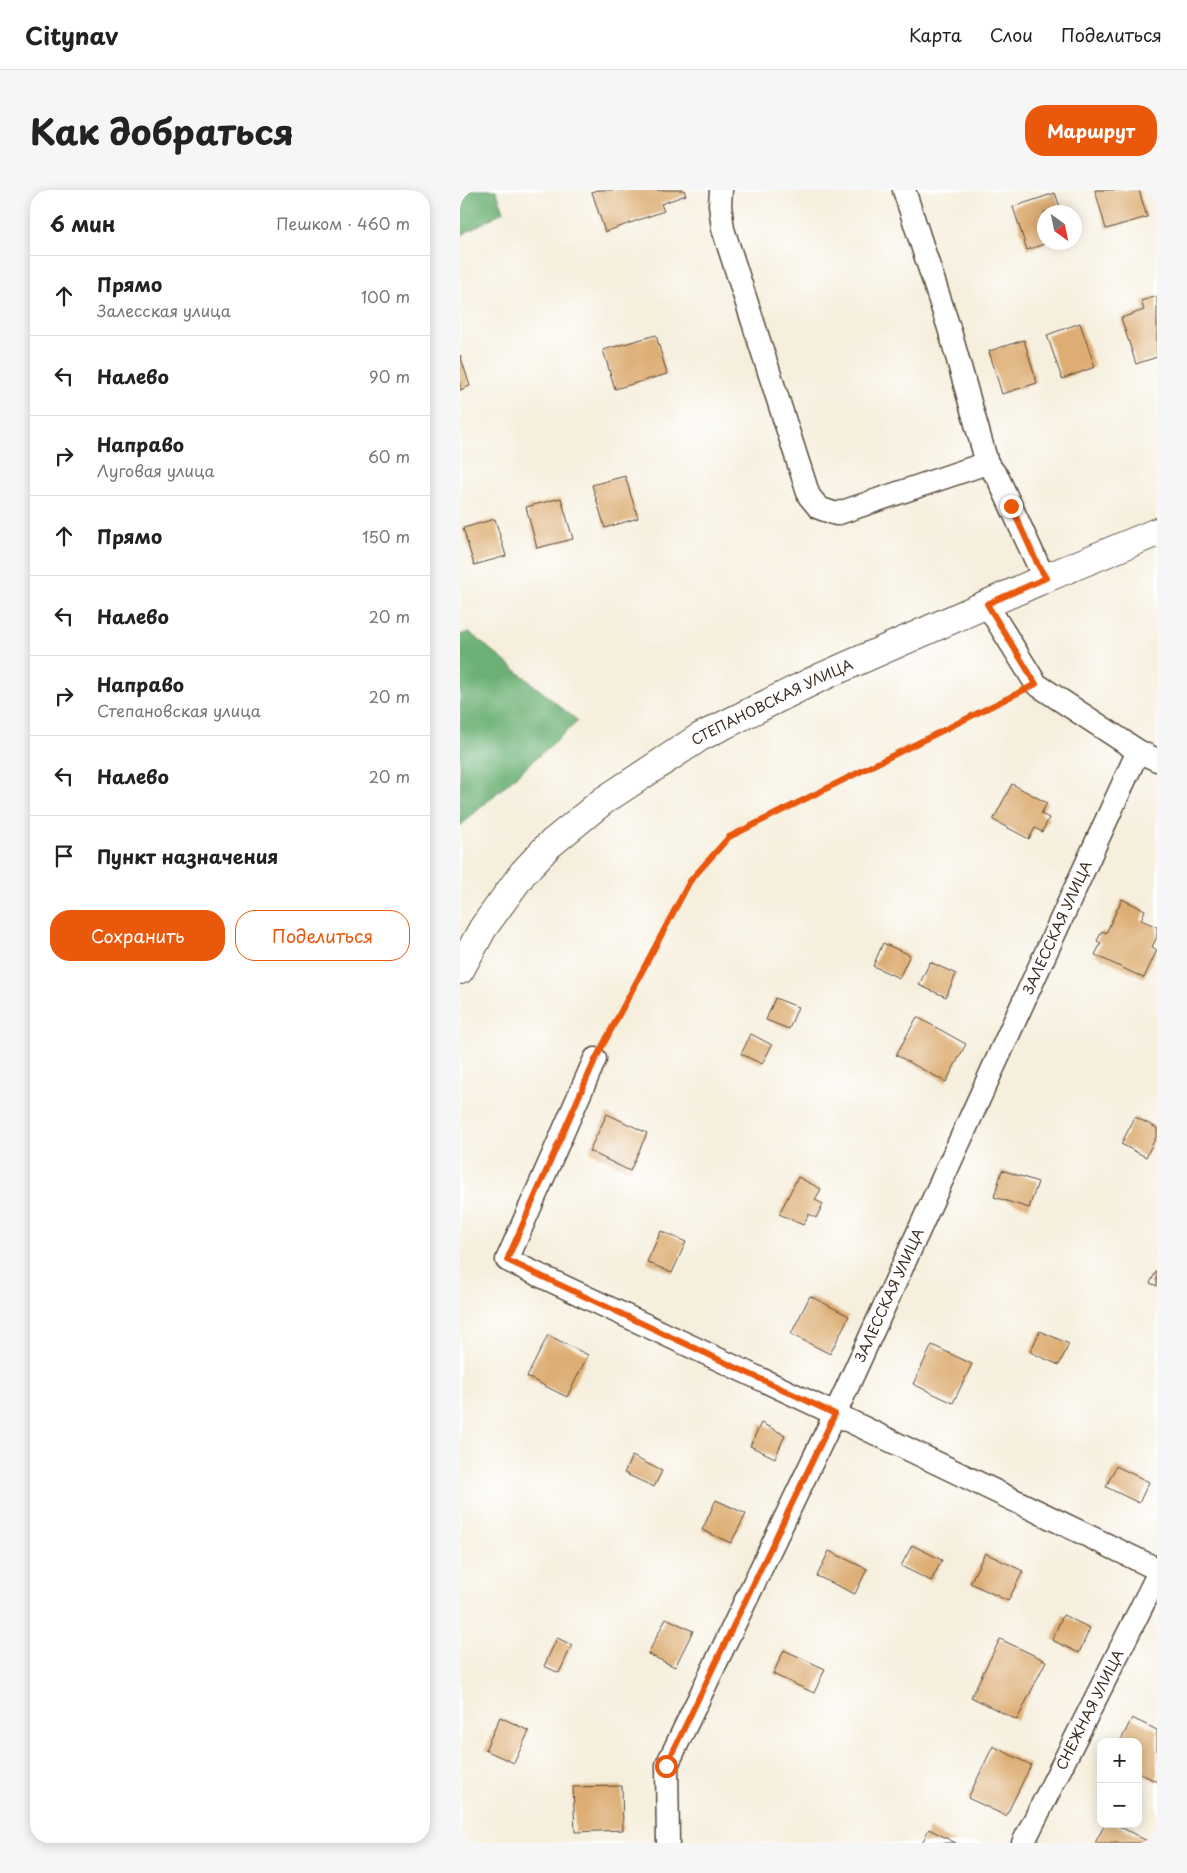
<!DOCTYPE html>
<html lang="ru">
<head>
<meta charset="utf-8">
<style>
	body { margin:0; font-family:"Playpen Sans",sans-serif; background:#f6f6f6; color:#222 }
	.controls { position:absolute; right:15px; bottom:15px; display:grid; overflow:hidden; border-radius:10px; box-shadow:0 2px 12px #0003 }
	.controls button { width:45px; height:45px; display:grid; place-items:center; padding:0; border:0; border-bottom:1px solid #e0e0e0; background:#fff; color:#222; font:25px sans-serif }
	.compass { position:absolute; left:577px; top:15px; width:45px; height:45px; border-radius:50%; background:#fff; box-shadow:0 2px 12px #0003; rotate:147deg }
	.stop { position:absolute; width:15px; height:15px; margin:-11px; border:4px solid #ea580c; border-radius:50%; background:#fff }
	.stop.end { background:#ea580c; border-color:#fff; box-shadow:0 1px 5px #0008 }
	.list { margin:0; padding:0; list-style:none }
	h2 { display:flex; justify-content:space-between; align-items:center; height:65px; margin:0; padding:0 20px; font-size:21px }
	h2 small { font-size:16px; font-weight:400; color:#767676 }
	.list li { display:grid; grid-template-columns:32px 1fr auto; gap:15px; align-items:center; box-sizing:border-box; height:80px; padding:0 20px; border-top:1px solid #e0e0e0 }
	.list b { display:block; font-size:19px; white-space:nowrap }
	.list p { margin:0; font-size:16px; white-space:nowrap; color:#767676 }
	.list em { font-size:16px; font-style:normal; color:#767676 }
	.actions { display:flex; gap:10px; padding:15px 20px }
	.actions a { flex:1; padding:11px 0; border:1px solid #ea580c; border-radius:20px; text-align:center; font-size:18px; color:#ea580c }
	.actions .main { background:#ea580c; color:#fff }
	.icon { flex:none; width:28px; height:28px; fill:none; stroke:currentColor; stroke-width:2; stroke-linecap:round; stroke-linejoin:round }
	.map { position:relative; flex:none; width:697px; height:1653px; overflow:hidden; border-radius:20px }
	header { display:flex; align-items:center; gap:30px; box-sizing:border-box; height:70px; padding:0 25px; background:#fff; border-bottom:1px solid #e0e0e0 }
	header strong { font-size:24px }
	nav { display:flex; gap:28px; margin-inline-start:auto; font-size:18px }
	.intro { display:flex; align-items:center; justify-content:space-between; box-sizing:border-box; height:120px; padding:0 30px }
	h1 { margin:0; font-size:35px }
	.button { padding:12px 22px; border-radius:20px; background:#ea580c; color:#fff; font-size:18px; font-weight:700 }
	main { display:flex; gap:30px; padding:0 30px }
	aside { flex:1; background:#fff; border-radius:20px; box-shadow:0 2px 12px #0003 }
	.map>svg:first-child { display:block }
	.forest { fill:#6cb074; stroke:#546d49 }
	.building { fill:#ddad73 }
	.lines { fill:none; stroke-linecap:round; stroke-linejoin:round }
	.minor-casing { stroke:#57483b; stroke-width:25 }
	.tertiary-casing { stroke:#57483b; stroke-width:30 }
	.path { stroke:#57483b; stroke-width:3; stroke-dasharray:4 4; stroke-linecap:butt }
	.minor { stroke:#fff; stroke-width:22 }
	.tertiary { stroke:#fff; stroke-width:28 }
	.route { stroke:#ea580c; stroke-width:6 }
	.labels { text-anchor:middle; stroke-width:4; stroke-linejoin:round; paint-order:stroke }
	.street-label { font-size:14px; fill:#3b2a1e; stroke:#fff }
</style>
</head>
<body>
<header>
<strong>Citynav</strong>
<nav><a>Карта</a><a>Слои</a><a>Поделиться</a></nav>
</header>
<div class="intro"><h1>Как добраться</h1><a class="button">Маршрут</a></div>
<main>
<aside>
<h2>6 мин<small>Пешком · 460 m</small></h2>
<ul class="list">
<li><svg class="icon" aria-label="ahead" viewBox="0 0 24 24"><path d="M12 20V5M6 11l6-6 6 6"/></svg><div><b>Прямо</b><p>Залесская улица</p></div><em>100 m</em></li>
<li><svg class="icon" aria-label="left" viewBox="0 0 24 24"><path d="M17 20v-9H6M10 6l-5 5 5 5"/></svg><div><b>Налево</b></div><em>90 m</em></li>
<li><svg class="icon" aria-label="right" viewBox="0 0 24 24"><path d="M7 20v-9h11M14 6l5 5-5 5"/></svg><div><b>Направо</b><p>Луговая улица</p></div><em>60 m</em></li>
<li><svg class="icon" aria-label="ahead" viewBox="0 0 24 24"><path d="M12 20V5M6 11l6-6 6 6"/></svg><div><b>Прямо</b></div><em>150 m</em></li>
<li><svg class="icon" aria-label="left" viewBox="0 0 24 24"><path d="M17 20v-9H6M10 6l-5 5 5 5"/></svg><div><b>Налево</b></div><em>20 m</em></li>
<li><svg class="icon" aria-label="right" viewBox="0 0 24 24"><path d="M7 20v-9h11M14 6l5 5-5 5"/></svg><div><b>Направо</b><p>Степановская улица</p></div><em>20 m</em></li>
<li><svg class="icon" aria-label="left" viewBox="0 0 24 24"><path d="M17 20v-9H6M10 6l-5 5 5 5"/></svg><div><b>Налево</b></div><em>20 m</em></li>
<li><svg class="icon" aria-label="arrive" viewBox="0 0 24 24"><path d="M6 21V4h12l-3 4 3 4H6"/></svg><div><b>Пункт назначения</b></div></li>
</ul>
<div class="actions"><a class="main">Сохранить</a><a>Поделиться</a></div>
</aside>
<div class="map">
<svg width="697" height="1653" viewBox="0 0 697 1653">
	<rect width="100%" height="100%" fill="#fff"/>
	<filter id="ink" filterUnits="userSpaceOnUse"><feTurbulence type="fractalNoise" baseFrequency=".02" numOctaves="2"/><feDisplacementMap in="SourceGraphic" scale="10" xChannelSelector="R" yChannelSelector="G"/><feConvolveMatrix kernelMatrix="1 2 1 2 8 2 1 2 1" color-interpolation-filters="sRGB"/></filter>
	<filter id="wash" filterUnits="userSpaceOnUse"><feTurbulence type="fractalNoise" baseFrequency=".0096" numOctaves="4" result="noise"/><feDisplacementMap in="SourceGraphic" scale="20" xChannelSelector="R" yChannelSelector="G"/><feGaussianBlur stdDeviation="1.12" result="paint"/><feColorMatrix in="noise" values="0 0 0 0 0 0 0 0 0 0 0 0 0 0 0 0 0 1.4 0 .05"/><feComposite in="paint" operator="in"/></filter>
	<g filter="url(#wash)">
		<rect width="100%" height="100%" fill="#f6efdd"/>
		<!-- forest -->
		<g class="forest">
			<path d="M0,0h36l8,21 -44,25z"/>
			<path d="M9,442l109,89 -118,105v-191z"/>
		</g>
		<g id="blocks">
			<!-- building -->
			<g class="building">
				<path d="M137,0h87l2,5 -25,9 3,7 -59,21 -13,-40z"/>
				<path d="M635,0h44l8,27 -41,12z"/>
				<path d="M595,3l7,19h-18v32l-17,6 -14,-43z"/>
				<path d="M697,106v61l-21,7 -15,-46 23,-8 -3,-9z"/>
				<path d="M620,133l15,44 -33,12 -15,-44z"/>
				<path d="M196,145l11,39 -52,15 -12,-39z"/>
				<path d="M564,150l13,43 -35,11 -13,-43z"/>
				<path d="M0,165l10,31 -10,4z"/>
				<path d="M165,286l13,42 -33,10 -13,-43z"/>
				<path d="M101,308l12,41 -36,9 -11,-41z"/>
				<path d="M35,329l11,37 -32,9 -11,-37z"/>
				<path d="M552,594l35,19 -6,11 8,4 -7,14 -7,-4 -6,11 -36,-19z"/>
				<path d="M662,709l23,11 -4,10 16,7v10l-5,10 5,3 -13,28 -49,-23 6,-12 -4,-2 5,-10 4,2z"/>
				<path d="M423,753l27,12 -11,23 -26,-12z"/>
				<path d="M470,772l26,12 -10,23 -27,-12z"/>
				<path d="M315,808l23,9 -9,22 -23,-9z"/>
				<path d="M457,827l49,27 -20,38 -50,-27z"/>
				<path d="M291,844l21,11 -10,19 -21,-10z"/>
				<path d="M147,924l40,19 -17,38 -41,-20z"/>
				<path d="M675,927l22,11v7l-11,22 -25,-13z"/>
				<path d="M542,980l36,12 -9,26 -35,-11z"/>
				<path d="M338,987l23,12 -6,11 8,4 -7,14 -7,-4 -6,11 -24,-11z"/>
				<path d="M201,1041l25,11 -14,31 -25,-11z"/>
				<path d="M697,1080v16l-7,-3z"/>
				<path d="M350,1106l39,20 -19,38 -39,-20z"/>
				<path d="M580,1141l29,13 -10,21 -29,-13z"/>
				<path d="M88,1145l40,20 -21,42 -40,-20z"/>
				<path d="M472,1155l40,19 -19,39 -40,-19z"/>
				<path d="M301,1233l24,12 -10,23 -25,-12z"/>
				<path d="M172,1266l30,15 -8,16 -30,-14z"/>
				<path d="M656,1276l33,16 -10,21 -33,-16z"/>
				<path d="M256,1310l30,14 -15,29 -29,-13z"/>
				<path d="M452,1355l30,15 -11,21 -30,-15z"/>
				<path d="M369,1361l38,18 -12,25 -38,-18z"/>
				<path d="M525,1363l38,18 -15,30 -38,-18z"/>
				<path d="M603,1425l27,13 -11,25 -27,-13z"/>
				<path d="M206,1428l27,13 -18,36 -27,-13z"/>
				<path d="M97,1448l15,7 -13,28 -15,-7z"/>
				<path d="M540,1449l46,22 -29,59 -46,-23z"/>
				<path d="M324,1460l41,19 -11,24 -41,-19z"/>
				<path d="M40,1527l29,14 -15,32 -29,-13z"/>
				<path d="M672,1528l25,12v52l-19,-10v-30h-18z"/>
				<path d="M533,1556l38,19 -25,51 -38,-18z"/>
				<path d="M162,1596l1,44 -48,2 -2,-45z"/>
				<path d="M645,1634h10l36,19h-56z"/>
				<path d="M469,1639l27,14h-34z"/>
			</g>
		</g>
	</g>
	<g filter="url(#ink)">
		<use href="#blocks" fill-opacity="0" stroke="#57483b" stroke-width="1"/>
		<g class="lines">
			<!-- minor casing -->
			<g class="minor-casing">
				<g id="minor">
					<path d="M261,0l-1,15 3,24 86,267 10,12 17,6 151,-51 -38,-135 -45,-138"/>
					<path d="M527,273l11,15 40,87 8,13"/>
					<path d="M527,415l49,79 102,67 19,9"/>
					<path d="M135,869l-88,201 328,154 322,155"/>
					<path id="s1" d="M208,1653l-1,-78 168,-351 303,-663"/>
					<path id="s2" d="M563,1653l134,-267"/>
				</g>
			</g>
			<!-- tertiary casing -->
			<g class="tertiary-casing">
				<g id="tertiary">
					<path id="s3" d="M0,780l23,-42 40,-55 25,-27 55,-45 97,-64 117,-58 229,-101 111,-46"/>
				</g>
			</g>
			<!-- path -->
			<path class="path" d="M147,848l83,-157 39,-44 286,-143"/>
			<!-- minor -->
			<use href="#minor" class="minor"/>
			<!-- tertiary -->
			<use href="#tertiary" class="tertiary"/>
		</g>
	</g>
	<g class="lines" filter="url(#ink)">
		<!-- route -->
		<path class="route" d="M206,1576l169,-352 -328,-154 88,-200 95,-179 39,-44 307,-153 -49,-80 59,-26 -8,-13 -27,-59"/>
	</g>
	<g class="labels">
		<!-- street labels -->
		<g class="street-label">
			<text dy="5" stroke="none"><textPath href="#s3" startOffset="420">СТЕПАНОВСКАЯ УЛИЦА</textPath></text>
			<text dy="5" stroke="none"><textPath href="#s1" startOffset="1002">ЗАЛЕССКАЯ УЛИЦА</textPath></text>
			<text dy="5" stroke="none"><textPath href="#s1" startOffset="598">ЗАЛЕССКАЯ УЛИЦА</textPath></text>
			<text dy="5" stroke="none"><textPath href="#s2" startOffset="149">СНЕЖНАЯ УЛИЦА</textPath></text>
		</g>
	</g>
</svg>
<div class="controls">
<button>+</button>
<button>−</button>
</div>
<svg class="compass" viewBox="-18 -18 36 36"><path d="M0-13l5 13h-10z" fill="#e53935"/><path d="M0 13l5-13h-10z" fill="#767676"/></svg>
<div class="stop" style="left:206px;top:1576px"></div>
<div class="stop end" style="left:551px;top:316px"></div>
</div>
</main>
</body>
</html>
